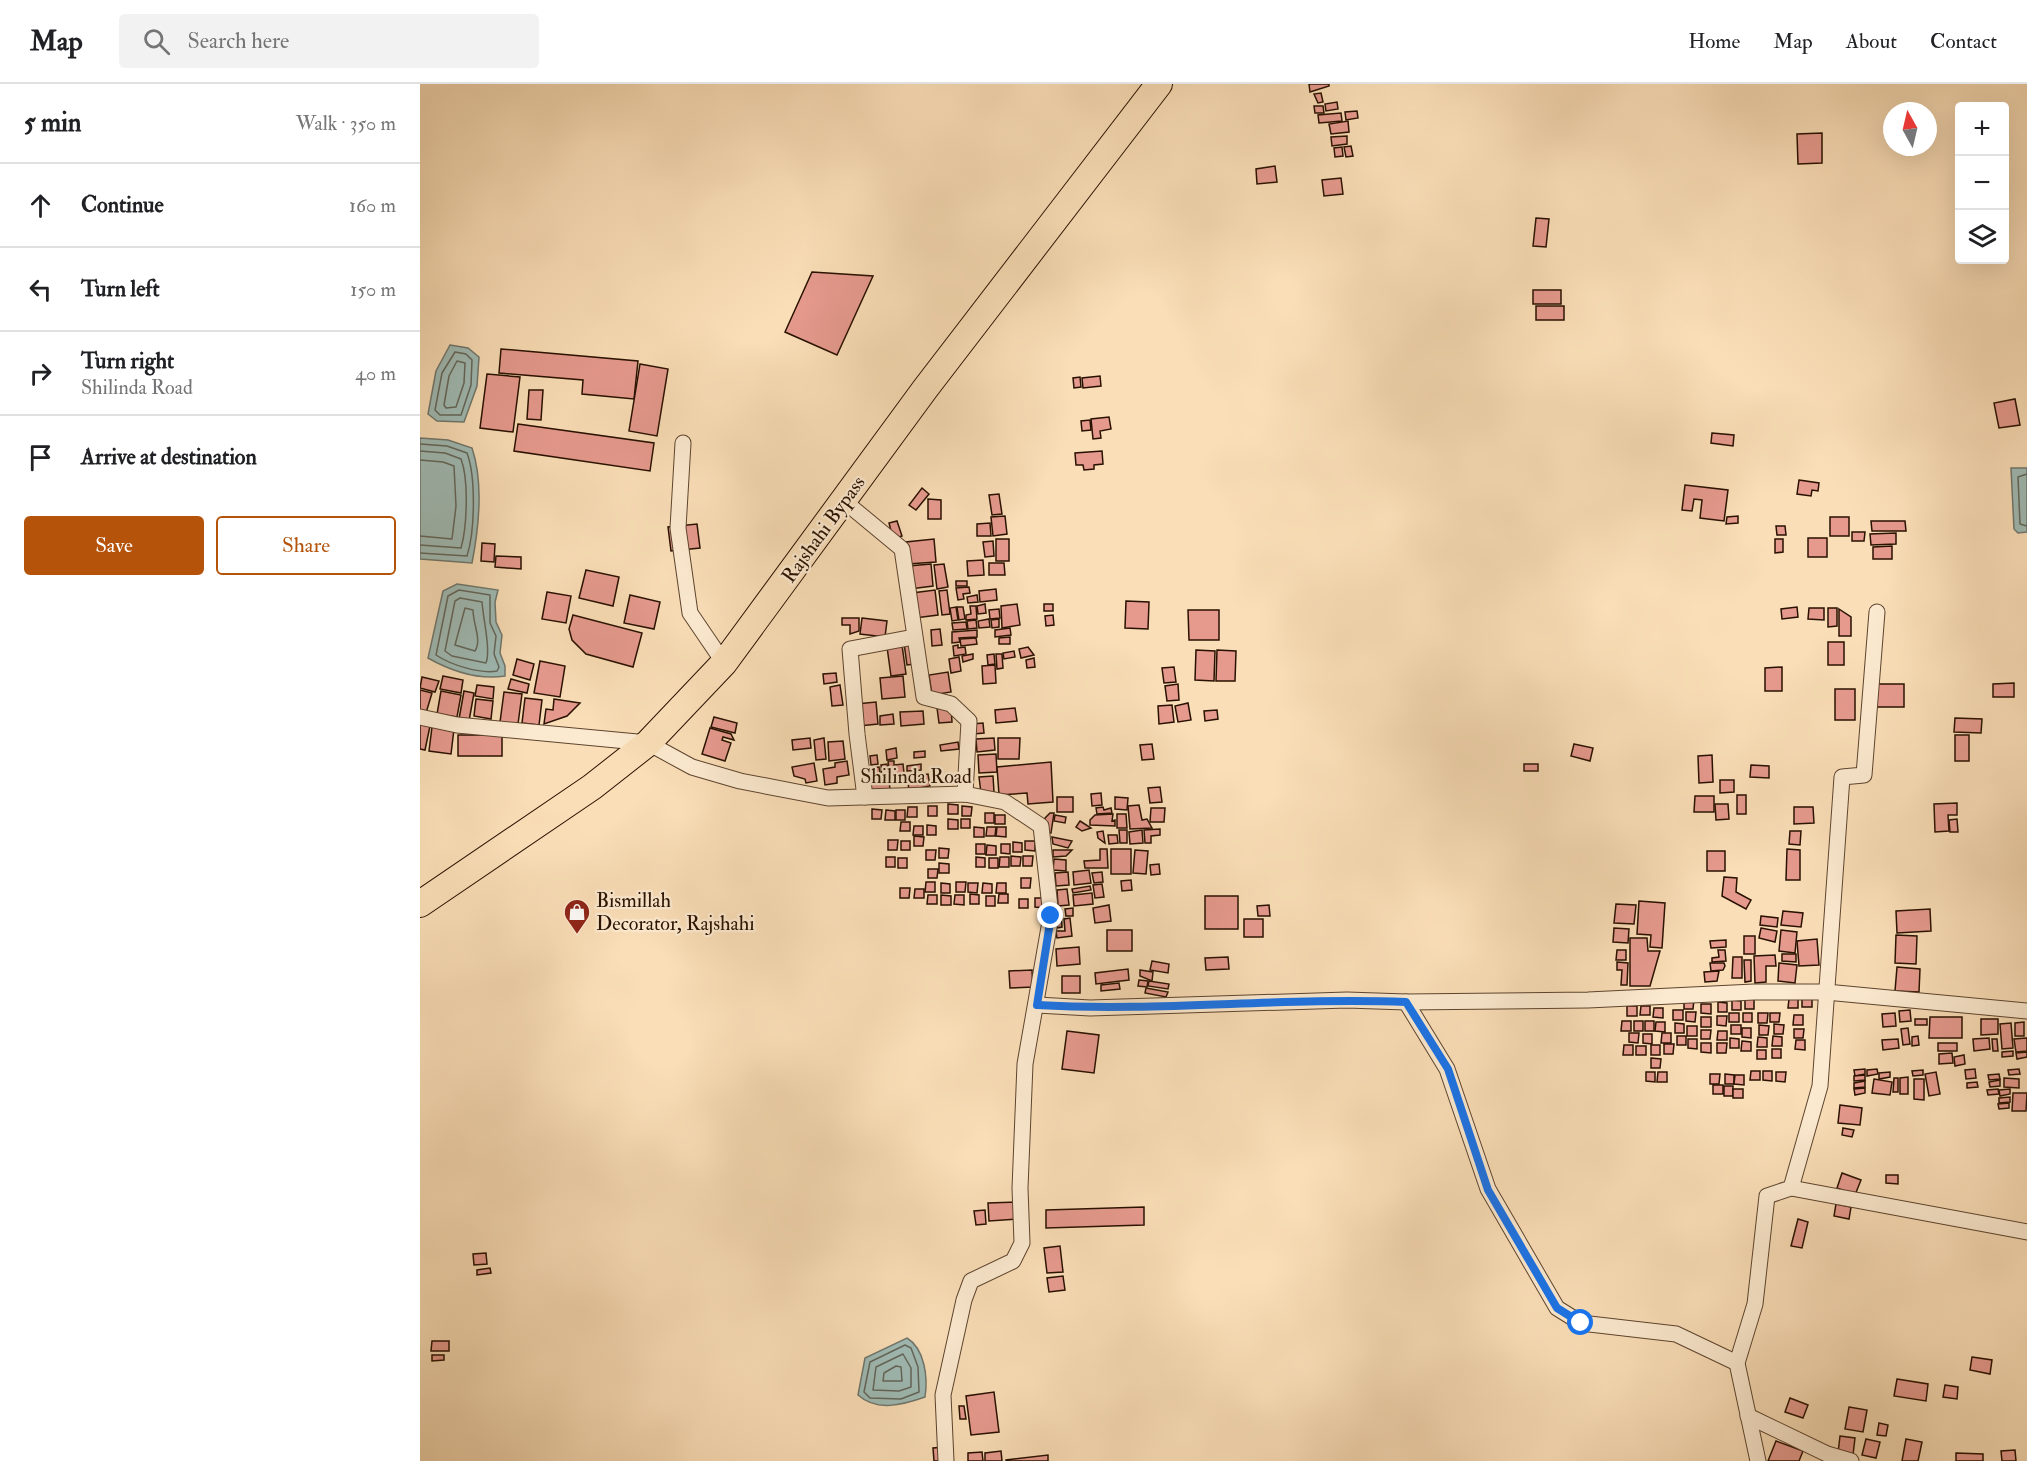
<!DOCTYPE html>
<html lang="en">
<head>
<meta charset="utf-8">
<style>
	body { margin:0; font-family:"IM FELL Double Pica",serif; background:#f2f2f2; color:#202124 }
	.controls { position:absolute; right:18px; top:18px; display:grid; overflow:hidden; border-radius:6px; box-shadow:0 6px 24px #0002 }
	.controls button { width:54px; height:54px; display:grid; place-items:center; padding:0; border:0; border-bottom:2px solid #e0e0e0; background:#fff; color:#202124; font:30px sans-serif }
	.compass { position:absolute; left:1463px; top:18px; width:54px; height:54px; border-radius:50%; background:#fff; box-shadow:0 6px 24px #0002; rotate:352deg }
	.stop { position:absolute; width:18px; height:18px; margin:-14px; border:4px solid #1a73e8; border-radius:50%; background:#fff }
	.stop.end { background:#1a73e8; border-color:#fff; box-shadow:0 2px 6px #0008 }
	.list { margin:0; padding:0; list-style:none }
	h2 { display:flex; justify-content:space-between; align-items:center; height:78px; margin:0; padding:0 24px; font-size:26px }
	h2 small { font-size:20px; font-weight:400; color:#757577 }
	.list li { display:grid; grid-template-columns:39px 1fr auto; gap:18px; align-items:center; box-sizing:border-box; height:84px; padding:0 24px; border-top:2px solid #e0e0e0 }
	.list b { display:block; font-size:22px; white-space:nowrap }
	.list p { margin:0; font-size:20px; white-space:nowrap; color:#757577 }
	.list em { font-size:20px; font-style:normal; color:#757577 }
	.actions { display:flex; gap:12px; padding:18px 24px }
	.actions a { flex:1; padding:14px 0; border:2px solid #b45309; border-radius:6px; text-align:center; font-size:21px; color:#b45309 }
	.actions .main { background:#b45309; color:#fff }
	.icon { flex:none; width:33px; height:33px; fill:none; stroke:currentColor; stroke-width:2; stroke-linecap:round; stroke-linejoin:round }
	.map { position:relative; flex:none; width:1607px; height:1377px; overflow:hidden }
	header { display:flex; align-items:center; gap:36px; box-sizing:border-box; height:84px; padding:0 30px; background:#fff; border-bottom:2px solid #e0e0e0 }
	header strong { font-size:28px }
	nav { display:flex; gap:33px; margin-inline-start:auto; font-size:21px }
	.search { width:420px; height:54px; background:#f2f2f2; display:flex; align-items:center; gap:15px; box-sizing:border-box; padding:0 21px; border-radius:6px; color:#757577; font-size:22px }
	main { display:flex }
	aside { flex:1; background:#fff }
	.map>svg:first-child { display:block }
	.water { fill:#9fbbb5; stroke:#70776d; stroke-width:1.5 }
	.lines { fill:none; stroke-linecap:round; stroke-linejoin:round }
	.shore { stroke:#64665a; stroke-width:1.5 }
	.building { fill:#e69a8e; stroke:#291100; stroke-width:1.5 }
	.minor-casing { stroke:#5d442e; stroke-width:17 }
	.trunk-casing { stroke:#291100; stroke-width:28 }
	.minor { stroke:#fcead0; stroke-width:15 }
	.trunk { stroke:#fadeb7; stroke-width:26 }
	.route { stroke:#1a73e8; stroke-width:8 }
	.labels { text-anchor:middle; stroke-width:4.5; stroke-linejoin:round; paint-order:stroke }
	.street-label { font-size:20px; fill:#291100; stroke:#fcead0 }
	.poi-label { font-size:20px; fill:#291100; stroke:#fcead0; text-anchor:start }
</style>
</head>
<body>
<header>
<strong>Map</strong>
<div class="search"><svg class="icon" aria-label="search" viewBox="0 0 24 24"><circle cx="10" cy="10" r="6"/><path d="M15 15l6 6"/></svg>Search here</div>
<nav><a>Home</a><a>Map</a><a>About</a><a>Contact</a></nav>
</header>
<main>
<aside>
<h2>5 min<small>Walk · 350 m</small></h2>
<ul class="list">
<li><svg class="icon" aria-label="ahead" viewBox="0 0 24 24"><path d="M12 20V5M6 11l6-6 6 6"/></svg><div><b>Continue</b></div><em>160 m</em></li>
<li><svg class="icon" aria-label="left" viewBox="0 0 24 24"><path d="M17 20v-9H6M10 6l-5 5 5 5"/></svg><div><b>Turn left</b></div><em>150 m</em></li>
<li><svg class="icon" aria-label="right" viewBox="0 0 24 24"><path d="M7 20v-9h11M14 6l5 5-5 5"/></svg><div><b>Turn right</b><p>Shilinda Road</p></div><em>40 m</em></li>
<li><svg class="icon" aria-label="arrive" viewBox="0 0 24 24"><path d="M6 21V4h12l-3 4 3 4H6"/></svg><div><b>Arrive at destination</b></div></li>
</ul>
<div class="actions"><a class="main">Save</a><a>Share</a></div>
</aside>
<div class="map">
<svg width="1607" height="1377" viewBox="0 0 1607 1377">
	<rect width="100%" height="100%" fill="#fadeb7"/>
	<filter id="stains"><feTurbulence type="fractalNoise" baseFrequency=".00333" numOctaves="4"/><feColorMatrix values="0 0 0 0 .2 0 0 0 0 .09 0 0 0 0 .02 0 0 0 .5 -.17"/></filter>
	<radialGradient id="worn" r=".72"><stop offset=".6" stop-color="#630" stop-opacity="0"/><stop offset="1" stop-color="#630" stop-opacity=".3"/></radialGradient>
	<!-- water -->
	<g class="water">
		<path d="M30,261l18,3 11,9 -2,29 -13,36 -27,-1 -9,-7 8,-43z"/>
		<path d="M0,354l28,2 24,8c12,36 7,79 0,115l-52,-4z"/>
		<path d="M1591,384h16v64l-9,1 -4,-4z"/>
		<path d="M37,500l41,6 -3,12 1,20 6,13 -2,18 5,13v10c-26,4 -54,-5 -77,-18l15,-67z"/>
		<path d="M487,1254c18,11 21,40 18,59 -23,8 -48,15 -67,-2l7,-37z"/>
	</g>
	<g class="lines">
		<!-- shore -->
		<g class="shore">
			<path d="M35,268l11,2 6,6 -1,25 -10,30h-21l-5,-5 7,-37z"/>
			<path d="M37,277l8,2 -1,20 -8,24 -10,1 -2,-3 5,-29z"/>
			<path d="M0,360l27,2 20,7c9,24 8,78 0,103l-47,-3"/>
			<path d="M0,367l25,2 16,6c8,21 6,68 0,89l-41,-3"/>
			<path d="M0,376l23,2 11,4 2,40 -4,33 -32,-3"/>
			<path d="M1607,390l-9,3 2,47 7,2"/>
			<path d="M39,506l31,5v28l6,13 -2,18 5,13 -2,4c-17,3 -46,-6 -61,-16l12,-59z"/>
			<path d="M40,514l22,4c1,16 9,48 4,61l-34,-7 -7,-5 10,-50z"/>
			<path d="M45,524l8,2c0,14 9,30 2,41l-20,-6z"/>
			<path d="M485,1261l6,3 7,19 1,25 -18,7 -31,-1 -6,-6 6,-30z"/>
			<path d="M483,1270l8,14v19l-12,4 -26,-1 3,-23z"/>
			<path d="M476,1282l5,1 1,14h-19l1,-8z"/>
		</g>
	</g>
	<!-- building -->
	<g class="building">
		<path d="M889,0h20v2l-19,6z"/>
		<path d="M901,9l2,9 -5,1 -4,-9z"/>
		<path d="M917,18l1,7 -12,2 -1,-7z"/>
		<path d="M894,22h9l1,7h-9z"/>
		<path d="M937,27l1,7 -12,2 -1,-8z"/>
		<path d="M921,29l1,8 -23,2 -1,-8z"/>
		<path d="M928,37l1,11 -18,2 -2,-10z"/>
		<path d="M1402,49v30l-24,1 -1,-30z"/>
		<path d="M927,52v8l-15,2 -1,-9z"/>
		<path d="M931,62l2,10 -7,1 -2,-10z"/>
		<path d="M922,63l1,9 -8,1 -1,-9z"/>
		<path d="M855,82l2,16 -20,2 -1,-15z"/>
		<path d="M921,94l2,16 -19,2 -2,-16z"/>
		<path d="M1116,134l13,1 -3,28 -13,-1z"/>
		<path d="M392,188l61,4 -36,79 -52,-23z"/>
		<rect x="1113" y="206" width="28" height="14"/>
		<rect x="1116" y="222" width="28" height="14"/>
		<path d="M81,265l137,12 -4,38 -52,-5 1,-14 -84,-7z"/>
		<path d="M220,280l28,5 -11,67 -28,-5z"/>
		<path d="M67,290l33,3 -7,55 -33,-4z"/>
		<path d="M680,292l1,10 -18,2 -1,-10z"/>
		<path d="M660,293l1,10 -7,1 -1,-10z"/>
		<path d="M109,306h14l-2,30 -14,-1z"/>
		<path d="M1595,315l5,26 -21,3 -5,-25z"/>
		<path d="M689,333l2,12 -11,2 1,7 -8,1 -2,-20z"/>
		<path d="M670,336l1,10 -9,1 -1,-10z"/>
		<path d="M98,340l136,19 -4,28 -136,-20z"/>
		<path d="M1292,349l22,2 -1,11 -22,-3z"/>
		<path d="M682,367l1,13 -9,1v4l-10,1 -1,-5h-7l-1,-12z"/>
		<path d="M1379,396l20,3 -1,8 -6,-1 -1,6 -14,-2z"/>
		<path d="M1265,401l43,5 -4,31 -24,-3 2,-18 -8,-1 -2,12 -10,-1z"/>
		<path d="M502,404l7,6 -13,16 -7,-5z"/>
		<path d="M579,410l3,20 -10,1 -3,-20z"/>
		<path d="M508,415l13,1v19h-13z"/>
		<path d="M585,432l2,18 -14,2 -2,-19z"/>
		<path d="M1318,432v7l-12,1 1,-7z"/>
		<rect x="1410" y="433" width="19" height="19"/>
		<path d="M477,437l5,15 -9,3 -4,-16z"/>
		<path d="M1451,437h34l1,10h-34z"/>
		<path d="M570,439l1,13h-14v-12z"/>
		<path d="M277,440l3,24 -29,3 -3,-24z"/>
		<path d="M1356,442h9l1,9h-9z"/>
		<path d="M1432,448h13l-1,9h-12z"/>
		<path d="M1476,449v11l-25,1 -1,-11z"/>
		<rect x="1388" y="454" width="19" height="19"/>
		<path d="M514,455l2,23 -28,2 -2,-22z"/>
		<rect x="576" y="455" width="13" height="22"/>
		<path d="M1355,455h8v13l-8,1z"/>
		<path d="M573,457l1,15 -9,1 -2,-15z"/>
		<path d="M62,459l13,1 -1,18 -13,-1z"/>
		<path d="M1472,462v13h-19v-12z"/>
		<path d="M76,472l25,1v12l-26,-2z"/>
		<path d="M563,476l1,15 -16,1 -1,-15z"/>
		<path d="M569,479h15l1,12h-16z"/>
		<path d="M511,480l2,22 -23,3 -2,-23z"/>
		<path d="M524,480l4,23 -11,2 -3,-24z"/>
		<path d="M166,486l33,7 -6,29 -34,-8z"/>
		<rect x="536" y="497" width="11" height="5"/>
		<path d="M549,503l1,6 -7,1 1,5 -6,1 -2,-12z"/>
		<path d="M576,505l1,11 -17,2 -1,-11z"/>
		<path d="M515,506l3,25 -23,3 -3,-25z"/>
		<path d="M527,506l3,24 -8,1 -3,-24z"/>
		<path d="M127,508l24,4 -5,27 -24,-4z"/>
		<path d="M210,511l30,7 -6,27 -30,-6z"/>
		<path d="M557,511l1,7 -10,1 -1,-6z"/>
		<path d="M706,517l23,1 -1,27 -23,-1z"/>
		<path d="M565,520l1,9 -8,1 -1,-8z"/>
		<path d="M597,520l3,21 -18,3 -1,-22z"/>
		<rect x="624" y="520" width="9" height="7"/>
		<path d="M550,522h6l1,13 -11,1v-5l5,-1z"/>
		<path d="M536,523l2,13 -6,1 -2,-13z"/>
		<path d="M537,523h6l2,12 -6,1z"/>
		<path d="M1377,523l1,10 -16,2 -1,-10z"/>
		<path d="M1389,524h15v12l-16,-1z"/>
		<path d="M1408,524h9v18l-9,1z"/>
		<path d="M579,525l1,9 -10,1 -1,-9z"/>
		<path d="M1419,525l12,8v19h-12z"/>
		<path d="M768,526h31v30h-30z"/>
		<path d="M153,531l69,18 -9,34 -47,-13 -14,-14 -3,-11z"/>
		<path d="M633,531l1,10 -8,1 -1,-10z"/>
		<path d="M422,534h17v13l-9,3v-9h-8z"/>
		<path d="M442,534l25,3 -2,16 -25,-3z"/>
		<path d="M569,535l1,8 -11,1 -1,-7z"/>
		<path d="M579,535v8l-7,1 -1,-8z"/>
		<path d="M556,536l1,8 -9,1 -1,-8z"/>
		<path d="M546,538l1,7 -14,1 -1,-7z"/>
		<path d="M590,544l1,7 -16,2v-7z"/>
		<path d="M520,545l2,16 -10,1 -1,-16z"/>
		<path d="M557,546v7l-18,1 1,4 -8,1v-11z"/>
		<path d="M590,553v7h-11v-6z"/>
		<path d="M556,554l1,6 -16,2 -1,-7z"/>
		<path d="M492,557l3,23 -8,1 -3,-22z"/>
		<rect x="1408" y="558" width="16" height="23"/>
		<path d="M482,561l4,29 -15,2 -4,-29z"/>
		<path d="M538,561v3l7,-1 1,7 -12,2 -1,-10z"/>
		<path d="M608,563l6,8 -13,3 -2,-9z"/>
		<path d="M776,566l19,1 -1,30 -19,-1z"/>
		<path d="M797,566l19,1 -1,30h-19z"/>
		<path d="M594,567l1,6 -11,2 -1,-6z"/>
		<path d="M553,570v5l-10,3 -1,-6z"/>
		<path d="M574,570l1,10 -7,1 -1,-10z"/>
		<path d="M576,570h6l1,14 -6,1z"/>
		<path d="M539,573l2,14 -10,2 -2,-14z"/>
		<path d="M614,574l1,9 -8,1 -1,-8z"/>
		<path d="M97,575l17,5 -4,16 -17,-5z"/>
		<path d="M120,577l25,5 -5,31 -26,-4z"/>
		<path d="M575,581l1,18 -13,1 -1,-18z"/>
		<path d="M754,583l2,15 -12,1 -2,-15z"/>
		<path d="M1362,583v24h-17v-23z"/>
		<path d="M528,588l3,20 -19,3 -3,-20z"/>
		<path d="M416,589l1,9 -13,2 -1,-10z"/>
		<path d="M23,592l20,4 -2,13 -21,-4z"/>
		<path d="M483,592l2,21 -23,2 -2,-21z"/>
		<path d="M2,593l17,4 -4,11 -15,-4z"/>
		<path d="M91,595l18,5 -2,9 -19,-4z"/>
		<path d="M1594,599v14h-21v-13z"/>
		<path d="M758,600l1,16 -12,1 -2,-15z"/>
		<rect x="1454" y="600" width="30" height="23"/>
		<path d="M57,601l17,2 -1,12 -18,-3z"/>
		<path d="M420,601l3,20 -11,1 -2,-19z"/>
		<rect x="1415" y="605" width="20" height="31"/>
		<path d="M0,606l12,3 -6,20 -6,-2z"/>
		<path d="M21,607l20,4 -4,22 -20,-3z"/>
		<path d="M44,607l10,2 -5,28 -10,-2z"/>
		<path d="M84,608l18,2 -4,30 -18,-2z"/>
		<path d="M105,614l17,2 -3,25 -17,-2z"/>
		<path d="M56,615l17,2 -2,18 -17,-3z"/>
		<path d="M134,615l26,4 -13,13 -23,8 2,-15 7,1z"/>
		<path d="M456,618l2,22 -19,2 -3,-22z"/>
		<path d="M768,619l3,17 -13,2 -3,-16z"/>
		<path d="M752,621l2,17 -15,2 -1,-18z"/>
		<path d="M531,622l1,16 -13,1 -2,-15z"/>
		<path d="M595,624l2,13 -21,2 -1,-13z"/>
		<path d="M797,626l1,9 -13,2 -1,-10z"/>
		<path d="M503,627l1,13 -23,2 -1,-14z"/>
		<path d="M473,630l1,10 -14,1v-9z"/>
		<path d="M294,633l23,6 -2,10 -24,-6z"/>
		<path d="M1535,634l27,1 -1,14 -27,-1z"/>
		<path d="M563,639l1,10 -11,1 -1,-10z"/>
		<path d="M0,640l10,2 -5,24 -5,-1z"/>
		<path d="M12,643l22,2 -3,25 -22,-3z"/>
		<path d="M290,644l21,6 3,6 -11,-3 -1,3 9,3 -6,18 -23,-7z"/>
		<rect x="38" y="651" width="44" height="21"/>
		<rect x="1535" y="651" width="14" height="26"/>
		<path d="M390,654l1,10 -18,2 -1,-10z"/>
		<path d="M404,654l2,21 -10,1 -2,-20z"/>
		<path d="M574,654l1,12 -18,2 -1,-13z"/>
		<path d="M578,654h22l-1,21h-21z"/>
		<path d="M423,657l2,18 -16,2 -1,-19z"/>
		<path d="M538,658l1,7 -18,2 -1,-6z"/>
		<path d="M732,660l2,15 -12,1 -2,-15z"/>
		<path d="M1154,660l19,4 -3,13 -19,-5z"/>
		<path d="M476,664l1,10 -10,2 -1,-10z"/>
		<path d="M505,667v6l-11,1v-6z"/>
		<path d="M576,670l1,18 -18,1 -1,-18z"/>
		<path d="M457,671l1,9 -7,1 -1,-9z"/>
		<path d="M1292,671l1,27 -14,1 -1,-27z"/>
		<path d="M427,677l2,14 -12,2v6l-12,2 -2,-16 12,-2v-4z"/>
		<path d="M468,677h6v4l9,-1 1,9 -14,2z"/>
		<path d="M631,678l2,40 -25,2 -1,-11 -28,2 -2,-28z"/>
		<path d="M394,679l3,18 -11,2 -1,-4 -11,-3 -2,-9z"/>
		<path d="M467,680l2,13 -7,1 -1,-13z"/>
		<path d="M501,680v6l-14,1v-5z"/>
		<rect x="1104" y="680" width="14" height="7"/>
		<path d="M1331,681l18,1v12l-19,-1z"/>
		<path d="M459,683l2,10 -8,1 -1,-10z"/>
		<path d="M508,690l2,12 -21,4 -2,-13z"/>
		<path d="M573,692l1,16 -13,1 -2,-16z"/>
		<path d="M469,695l1,11 -24,3 -1,-11z"/>
		<path d="M1300,696h14v12l-14,1z"/>
		<path d="M740,703l2,15 -12,1 -2,-15z"/>
		<path d="M681,709l1,12 -10,1 -1,-12z"/>
		<rect x="1317" y="711" width="9" height="19"/>
		<path d="M1275,712h19v16h-20z"/>
		<rect x="637" y="713" width="16" height="15"/>
		<path d="M695,713l13,1 -1,12 -12,-1z"/>
		<path d="M1537,719v12h-9l1,16 -14,1 -1,-28z"/>
		<path d="M528,720l10,1v9h-10z"/>
		<path d="M1295,720h13l1,15 -13,1z"/>
		<path d="M719,721l3,15 5,-1 5,9 -22,1 -2,-23z"/>
		<rect x="508" y="722" width="9" height="10"/>
		<path d="M542,722l10,1 -1,9h-9z"/>
		<path d="M488,723h9v10h-10z"/>
		<path d="M683,723l1,3 7,-2 1,5 -15,1 -1,-6z"/>
		<path d="M1374,723h19l1,16 -20,1z"/>
		<path d="M731,724h14l-1,14h-14z"/>
		<path d="M452,725l10,1 -1,9h-9z"/>
		<path d="M466,726l9,1v9h-10z"/>
		<rect x="476" y="726" width="9" height="10"/>
		<rect x="565" y="729" width="9" height="10"/>
		<path d="M630,729h4l-3,20 -7,-1 1,-14z"/>
		<path d="M693,730l-1,7 3,-1v6l-25,-1v-5l5,-5z"/>
		<path d="M697,730h9l1,14h-10z"/>
		<rect x="575" y="731" width="10" height="9"/>
		<path d="M635,731l11,2 -1,6 -11,-2z"/>
		<path d="M528,735l10,1v9h-10z"/>
		<rect x="541" y="735" width="9" height="9"/>
		<path d="M1537,735l1,13h-8l-1,-12z"/>
		<path d="M660,737l11,7 -9,3 -6,-4z"/>
		<path d="M481,738h9v9h-10z"/>
		<path d="M507,741l9,1v9h-9z"/>
		<path d="M494,742h9v9h-10z"/>
		<path d="M554,743l10,1v9h-10z"/>
		<path d="M567,743h9l-1,9h-9z"/>
		<path d="M577,743h9v10l-10,-1z"/>
		<path d="M740,745v6l-9,1v7h-6l-1,-13z"/>
		<path d="M699,746h8v13h-7z"/>
		<path d="M722,746l1,13 -13,1 -1,-12z"/>
		<path d="M683,747l2,12 -7,-5 -1,-6z"/>
		<path d="M1370,747h11l-1,14 -11,-1z"/>
		<path d="M688,751h9l1,8 -9,1z"/>
		<path d="M494,752l10,1 -1,9h-9z"/>
		<path d="M632,753l20,4 -4,7 -15,-4z"/>
		<path d="M468,756h10l-1,10h-9z"/>
		<rect x="481" y="757" width="9" height="9"/>
		<path d="M605,757h10v10l-10,-1z"/>
		<path d="M593,758l9,1v9h-9z"/>
		<rect x="556" y="760" width="9" height="10"/>
		<path d="M581,760h9v10l-9,-1z"/>
		<path d="M567,761l9,1v9h-10z"/>
		<path d="M519,764l10,1 -1,9h-9z"/>
		<path d="M680,765h7l1,19h-23l-1,-7 16,-1z"/>
		<rect x="691" y="765" width="20" height="25"/>
		<path d="M1367,765l13,1v30h-14z"/>
		<path d="M506,766h10l-1,10h-9z"/>
		<path d="M633,766h19l-6,6 -13,1z"/>
		<path d="M715,766l13,1 -2,23 -13,-1z"/>
		<rect x="1287" y="767" width="18" height="20"/>
		<path d="M591,772l10,1 -1,9h-9z"/>
		<path d="M603,772h10l-1,10h-9z"/>
		<rect x="466" y="773" width="9" height="10"/>
		<path d="M556,773l9,1v9h-9z"/>
		<path d="M580,773h9v10h-10z"/>
		<rect x="478" y="774" width="9" height="10"/>
		<rect x="569" y="774" width="9" height="10"/>
		<path d="M634,775l12,1v11l-13,-1z"/>
		<path d="M519,779l10,1v9h-10z"/>
		<path d="M739,780l1,10 -9,1 -1,-10z"/>
		<path d="M508,785h10l-1,9h-9z"/>
		<path d="M669,786l2,13 -17,2 -1,-13z"/>
		<path d="M648,788l1,13 -13,1 -1,-13z"/>
		<path d="M682,788l1,10 -9,1 -2,-10z"/>
		<path d="M1304,793l13,1 -1,14 15,8 -5,9 -24,-13z"/>
		<path d="M601,794h10l-1,10h-9z"/>
		<path d="M711,796l1,10 -10,1 -1,-10z"/>
		<path d="M506,798h9v10h-10z"/>
		<path d="M536,798h10l-1,10h-9z"/>
		<path d="M521,799l9,1v9h-9z"/>
		<path d="M548,799h10l-1,10 -9,-1z"/>
		<path d="M563,799l9,1v9h-10z"/>
		<path d="M577,799h9v10h-10z"/>
		<path d="M682,800l2,13 -9,1 -2,-13z"/>
		<path d="M670,802l1,4 -18,3 -1,-4z"/>
		<path d="M480,804h10l-1,10h-9z"/>
		<path d="M495,805h9v9h-10z"/>
		<path d="M647,805l2,16 -11,1 -1,-16z"/>
		<path d="M672,809l1,11 -19,2 -1,-11z"/>
		<path d="M550,810l9,1v9h-9z"/>
		<path d="M579,810h9v9h-10z"/>
		<path d="M508,811h9v9h-10z"/>
		<path d="M521,811l10,1v9h-10z"/>
		<path d="M535,811h9v10l-10,-1z"/>
		<rect x="566" y="812" width="9" height="10"/>
		<rect x="785" y="812" width="33" height="33"/>
		<path d="M615,814h9v10l-9,-1z"/>
		<rect x="599" y="815" width="9" height="9"/>
		<path d="M1219,817l26,2 -3,45 -12,-1 1,-12 -14,-1z"/>
		<path d="M1196,820l20,1 -2,19 -20,-1z"/>
		<path d="M689,821l2,16 -16,2 -2,-15z"/>
		<path d="M849,821l1,11h-12l-1,-10z"/>
		<path d="M653,824v8h-7l-1,-7z"/>
		<path d="M1510,825l1,22 -34,2 -1,-22z"/>
		<path d="M641,826l1,17 -6,1 -1,-17z"/>
		<path d="M1363,827l20,2 -2,14 -20,-2z"/>
		<path d="M1341,832l17,2 -1,9 -17,-2z"/>
		<path d="M650,834l2,18 -15,2 -1,-7h9l-1,-12z"/>
		<rect x="824" y="835" width="19" height="18"/>
		<path d="M1194,844l15,1 -1,14 -15,-1z"/>
		<path d="M1341,844l16,3 -2,11 -16,-4z"/>
		<rect x="687" y="846" width="25" height="21"/>
		<path d="M1361,846l16,2 -2,21 -16,-2z"/>
		<path d="M1476,851l21,1 -1,28 -21,-1z"/>
		<rect x="1324" y="852" width="11" height="18"/>
		<path d="M1210,854h17l1,13h12l-10,35h-20z"/>
		<path d="M1397,855l2,26 -20,1 -2,-25z"/>
		<path d="M1306,856v7l-15,1 -1,-7z"/>
		<path d="M659,863l1,17 -23,2 -1,-17z"/>
		<path d="M1197,866h9v10h-10z"/>
		<path d="M1298,866h7l1,11 -14,1v-4l7,-1z"/>
		<path d="M1362,870h14v8l-14,-1z"/>
		<path d="M1355,871l1,11h-10v16l-11,1 -1,-27z"/>
		<path d="M808,873l1,12 -23,1 -1,-12z"/>
		<path d="M1313,873h9v21h-10z"/>
		<path d="M1324,876h7v21l-6,1z"/>
		<path d="M732,877l17,3 -1,9 -18,-3z"/>
		<path d="M1197,878l11,1 -1,22h-6l1,-15h-5z"/>
		<path d="M1290,879h14l1,3 -2,4 -12,1z"/>
		<path d="M1359,879l18,2 -2,18 -17,-2z"/>
		<path d="M1477,883l23,2 -1,23 -24,-1z"/>
		<path d="M708,885l1,11 -33,4 -1,-11z"/>
		<path d="M612,886l1,17 -23,1 -1,-17z"/>
		<path d="M720,886l13,2 -1,9 -12,-5z"/>
		<path d="M1299,887l-2,10 -12,1 -1,-10z"/>
		<rect x="642" y="892" width="18" height="17"/>
		<path d="M719,896l9,1 -1,6 -9,-1z"/>
		<path d="M729,897l20,3 -1,5 -20,-3z"/>
		<path d="M699,899l1,6 -19,2v-6z"/>
		<path d="M726,904l22,4 -2,5 -21,-4z"/>
		<rect x="1382" y="914" width="10" height="9"/>
		<path d="M1264,915h10l-1,10h-9z"/>
		<rect x="1325" y="915" width="9" height="10"/>
		<path d="M1369,915h9v9h-10z"/>
		<path d="M1312,916l9,1v9h-9z"/>
		<path d="M1298,918l9,1v9h-9z"/>
		<path d="M1281,920h10v10l-10,-1z"/>
		<rect x="1207" y="922" width="10" height="10"/>
		<path d="M1221,922h9v9h-10z"/>
		<path d="M1234,924h9v10l-10,-1z"/>
		<rect x="1253" y="926" width="10" height="10"/>
		<path d="M1490,926l1,11 -11,1 -1,-11z"/>
		<path d="M1266,928h10l-1,10 -9,-1z"/>
		<rect x="1309" y="929" width="10" height="9"/>
		<rect x="1323" y="929" width="9" height="9"/>
		<path d="M1338,929h10l-1,10h-9z"/>
		<path d="M1350,929h10l-1,9h-9z"/>
		<path d="M1475,929l1,13 -13,1 -1,-13z"/>
		<path d="M1374,931h9v10h-10z"/>
		<path d="M1297,932h10l-1,10 -9,-1z"/>
		<rect x="1281" y="933" width="10" height="10"/>
		<path d="M1510,933h32v21h-33z"/>
		<rect x="1495" y="935" width="12" height="6"/>
		<path d="M1561,935h17v15l-17,1z"/>
		<path d="M1202,937h9v10h-10z"/>
		<rect x="1214" y="937" width="9" height="10"/>
		<rect x="1225" y="937" width="9" height="10"/>
		<path d="M1236,938h9v10l-10,-1z"/>
		<path d="M1604,938v14h-9v-13z"/>
		<path d="M1255,939l9,1v9h-9z"/>
		<path d="M1591,939l2,25 -11,1 -2,-25z"/>
		<path d="M1354,940l10,1 -1,9h-9z"/>
		<rect x="1311" y="941" width="10" height="9"/>
		<path d="M1339,941l10,1 -1,9h-9z"/>
		<rect x="1267" y="942" width="10" height="10"/>
		<path d="M1322,944h9v10l-9,-1z"/>
		<path d="M1488,944l2,16 -7,1 -2,-16z"/>
		<path d="M1374,945h10l-1,9h-9z"/>
		<path d="M1281,946h10l-1,9h-9z"/>
		<path d="M647,947l32,4 -5,38 -32,-4z"/>
		<path d="M1298,947h9v9h-10z"/>
		<path d="M1209,949h10l-1,10 -9,-1z"/>
		<path d="M1242,949h9v10h-10z"/>
		<path d="M1223,950h9v10l-9,-1z"/>
		<rect x="1257" y="952" width="9" height="9"/>
		<path d="M1353,952l9,1v9h-10z"/>
		<path d="M1498,952l1,9 -7,1v-9z"/>
		<path d="M1338,953l9,1v9h-10z"/>
		<path d="M1310,954l9,1v9h-9z"/>
		<path d="M1569,954l1,11 -16,2 -1,-12z"/>
		<path d="M1607,954v13l-11,1 -2,-13z"/>
		<path d="M1268,955h9v10l-9,-1z"/>
		<path d="M1478,955l1,9 -16,2 -1,-10z"/>
		<path d="M1572,955h5l1,12h-5z"/>
		<path d="M1376,956h9v10l-10,-1z"/>
		<path d="M1322,957l9,1v9h-10z"/>
		<path d="M1281,959h10v10l-10,-1z"/>
		<path d="M1297,959h10l-1,10h-9z"/>
		<rect x="1518" y="959" width="19" height="8"/>
		<path d="M1244,960h10l-1,10h-9z"/>
		<path d="M1204,961h9v10h-10z"/>
		<rect x="1231" y="961" width="9" height="10"/>
		<rect x="1216" y="962" width="10" height="9"/>
		<rect x="1352" y="965" width="9" height="9"/>
		<rect x="1337" y="966" width="9" height="9"/>
		<path d="M1593,967v5l-11,1v-5z"/>
		<path d="M1607,968v5l-10,2 -1,-6z"/>
		<path d="M1532,969l1,10 -14,1v-10z"/>
		<path d="M1544,971l1,9 -10,2 -1,-9z"/>
		<path d="M1231,974l10,1 -1,9h-9z"/>
		<path d="M1445,985v5l-10,2 -1,-6z"/>
		<path d="M1457,985l1,5 -11,2v-6z"/>
		<path d="M1555,985l1,9 -10,1 -1,-9z"/>
		<path d="M1599,985l1,5 -11,1 -1,-5z"/>
		<path d="M1503,986v5l-10,1 -1,-5z"/>
		<path d="M1331,987h9v9h-10z"/>
		<path d="M1343,987h9v10l-9,-1z"/>
		<path d="M1226,988h9v10l-9,-1z"/>
		<path d="M1238,988h9v10h-10z"/>
		<path d="M1356,988h10l-1,10 -9,-1z"/>
		<path d="M1470,988v5l-11,2v-6z"/>
		<path d="M1516,988l4,22 -11,2 -4,-22z"/>
		<path d="M1290,990h10l-1,10h-9z"/>
		<path d="M1305,990l9,1v9h-9z"/>
		<path d="M1579,990l1,5 -11,1 -1,-5z"/>
		<path d="M1315,991h9v10l-10,-1z"/>
		<path d="M1445,991v5l-11,1v-5z"/>
		<path d="M1488,993v17h-8v-16z"/>
		<path d="M1474,994h4v14h-5z"/>
		<path d="M1584,994l15,1v9l-15,-1z"/>
		<path d="M1454,995l18,3 -2,13 -18,-2z"/>
		<path d="M1494,995h10v21l-10,-1z"/>
		<path d="M1580,996v6l-10,1 -1,-5z"/>
		<path d="M1445,997v6l-11,1v-5z"/>
		<path d="M1557,998l1,5 -11,1v-5z"/>
		<rect x="1293" y="1001" width="10" height="9"/>
		<rect x="1304" y="1002" width="9" height="10"/>
		<path d="M1445,1004v5l-10,2 -1,-6z"/>
		<rect x="1313" y="1005" width="10" height="9"/>
		<path d="M1578,1005l1,5 -11,1 -1,-5z"/>
		<path d="M1590,1005v5l-10,2 -1,-6z"/>
		<path d="M1593,1009h14l-1,18h-14z"/>
		<path d="M1590,1013v5l-11,1v-5z"/>
		<path d="M1589,1019v5l-10,1 -1,-5z"/>
		<path d="M1420,1021l22,3 -2,17 -22,-2z"/>
		<path d="M1423,1044l11,2 -2,7 -10,-2z"/>
		<path d="M1422,1089l19,7 -6,15 -18,-7z"/>
		<path d="M1466,1091h12v9l-12,-1z"/>
		<path d="M597,1118l1,17 -29,2 -1,-18z"/>
		<path d="M1416,1120l15,3 -2,12 -15,-3z"/>
		<path d="M724,1123v18l-98,3v-18z"/>
		<path d="M565,1126l1,14 -10,1 -2,-14z"/>
		<path d="M1378,1135l10,3 -6,26 -11,-2z"/>
		<path d="M640,1162l3,26 -16,1 -3,-25z"/>
		<path d="M66,1169l1,11 -13,1 -1,-11z"/>
		<path d="M70,1184l1,5 -14,2v-5z"/>
		<path d="M643,1192l2,14 -16,2 -2,-14z"/>
		<path d="M12,1257h17v10h-18z"/>
		<path d="M12,1271h12v5l-12,1z"/>
		<path d="M1552,1273l20,3 -2,14 -20,-4z"/>
		<path d="M1477,1295l31,5 -2,17 -32,-5z"/>
		<path d="M1525,1301l13,2 -1,12 -14,-2z"/>
		<path d="M574,1308l5,40 -28,3 -5,-39z"/>
		<path d="M1370,1314l18,7 -5,13 -18,-6z"/>
		<path d="M539,1322h5l2,13h-6z"/>
		<path d="M1429,1323l18,3 -4,22 -18,-3z"/>
		<path d="M1459,1339l9,2 -2,11 -9,-1z"/>
		<path d="M1420,1352l15,2 -2,17 -15,-2z"/>
		<path d="M1446,1355l14,3 -4,16 -14,-3z"/>
		<path d="M1486,1355l16,3 -4,19h-16z"/>
		<path d="M1356,1357l27,10 -4,10h-31z"/>
		<path d="M525,1363l1,14h-12l-1,-13z"/>
		<path d="M1595,1366l1,11h-14l-1,-10z"/>
		<path d="M581,1367l1,10h-17v-8z"/>
		<path d="M562,1368l1,9h-15v-8z"/>
		<path d="M1536,1369l27,1v7h-27z"/>
		<path d="M628,1371v6h-42v-1z"/>
	</g>
	<g class="lines">
		<!-- minor casing -->
		<g class="minor-casing">
			<g id="minor">
				<path d="M263,359l-5,85 12,85 34,50"/>
				<path d="M424,417l58,48 22,148 27,7 18,17 -4,73"/>
				<path d="M0,633l37,8 191,18 44,24 48,14 88,17 137,-4 40,8 36,24 10,90 -26,148 -5,124 2,55 -9,18 -42,20 -7,19 -21,95 3,66"/>
				<path d="M445,713l-8,-63 -7,-85 64,-12"/>
				<path d="M986,918l41,67 41,120 69,119 24,15 95,11 61,29 21,98"/>
				<path d="M617,921l53,3 257,-8 59,2 182,-2 166,-8h72l201,19"/>
				<path d="M1371,1104l236,44"/>
				<path d="M1317,1279l18,-59 12,-108 24,-8 29,-102 22,-309 22,-2 13,-163"/>
				<path d="M1328,1332l79,38 24,7"/>
			</g>
		</g>
		<!-- trunk casing -->
		<g class="trunk-casing">
			<path id="trunk" d="M0,820l172,-117 56,-44 76,-80 201,-274 234,-305"/>
		</g>
		<!-- minor -->
		<use href="#minor" class="minor"/>
		<!-- trunk -->
		<use href="#trunk" class="trunk"/>
	</g>
	<g class="lines">
		<!-- route -->
		<path class="route" d="M631,832l-14,89c123,7 246,-8 369,-3l42,67 40,121 69,118 24,15"/>
	</g>
	<!-- icons -->
	<defs>
		<g id="shop-pin" transform="scale(1.35)"><path d="M0 17L-7.5 6A9.5 9.5 0 1 1 7.5 6Z" fill="#8f2418" stroke="#fcead0"/><path d="M-5-2.5h2.3a2.7 3.5 0 0 1 5.4 0H5L5.5 6h-11ZM-1.5-2.5h3a1.5 2.3 0 0 0-3 0Z" fill="#fff"/></g>
	</defs>
	<g fill-rule="evenodd">
		<use href="#shop-pin" x="157" y="828"/>
	</g>
	<g class="labels">
		<!-- street labels -->
		<g class="street-label">
			<text transform="translate(403 445) rotate(-54)" y="7">Rajshahi Bypass</text>
			<text x="496" y="699">Shilinda Road</text>
		</g>
		<!-- poi labels -->
		<g class="poi-label">
			<text x="176" y="823">Bismillah<tspan x="176" dy="23">Decorator, Rajshahi</tspan></text>
		</g>
	</g>
	<rect width="100%" height="100%" filter="url(#stains)"/>
	<rect width="100%" height="100%" fill="url(#worn)"/>
</svg>
<div class="controls">
<button>+</button>
<button>−</button>
<button><svg class="icon" aria-label="layers" viewBox="0 0 24 24"><path d="M12 4l9 5-9 5-9-5zM3 14l9 5 9-5"/></svg></button>
</div>
<svg class="compass" viewBox="-18 -18 36 36"><path d="M0-13l5 13h-10z" fill="#e53935"/><path d="M0 13l5-13h-10z" fill="#757577"/></svg>
<div class="stop" style="left:1161px;top:1239px"></div>
<div class="stop end" style="left:631px;top:832px"></div>
</div>
</main>
</body>
</html>
